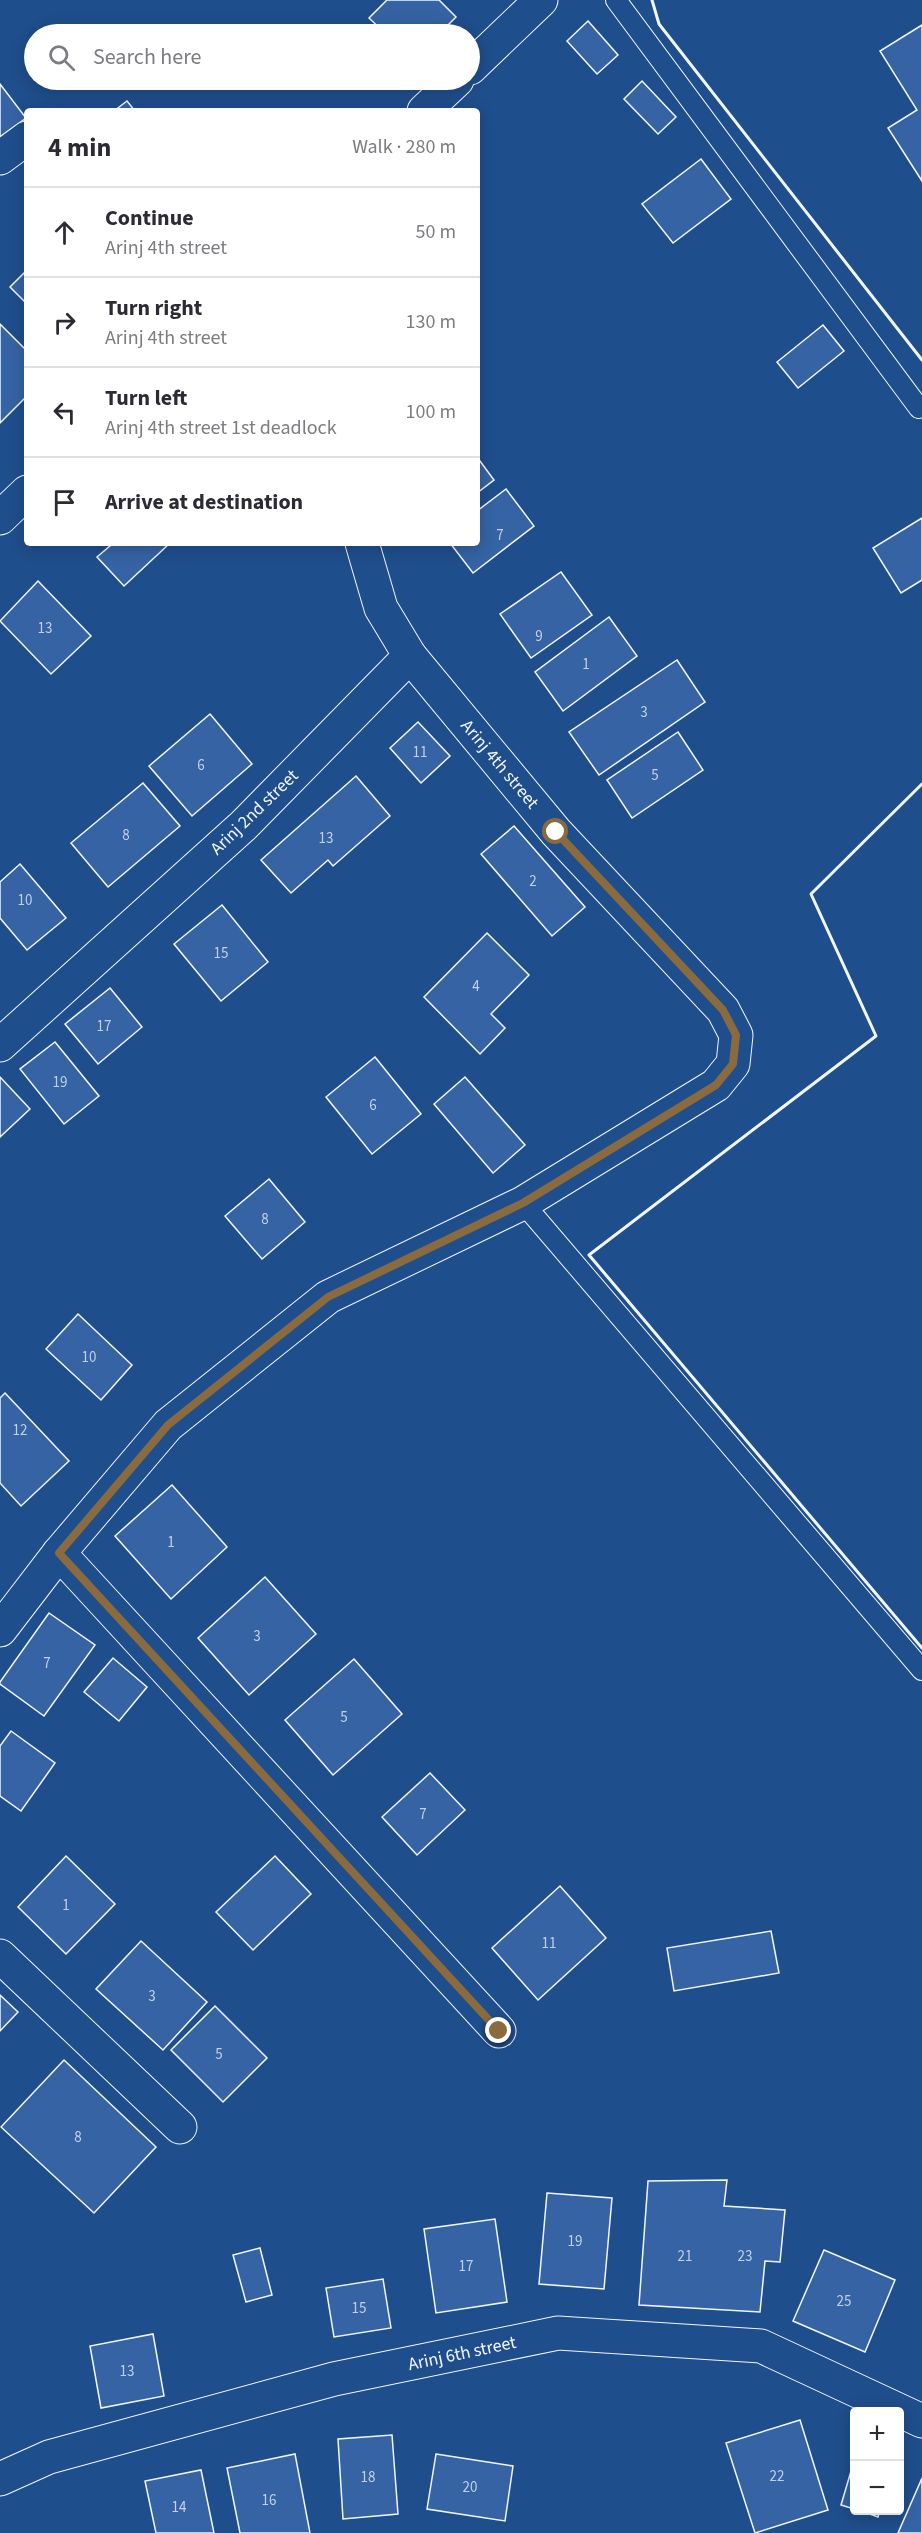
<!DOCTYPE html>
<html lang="en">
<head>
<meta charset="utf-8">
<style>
	body { margin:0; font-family:"Source Sans 3",sans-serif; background:#f2f2f3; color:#2b2b33 }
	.controls { position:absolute; right:18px; bottom:18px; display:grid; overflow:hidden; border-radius:6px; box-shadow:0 3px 15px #0003 }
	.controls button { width:54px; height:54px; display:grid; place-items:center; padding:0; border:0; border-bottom:2px solid #e1e1e2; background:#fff; color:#2b2b33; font:30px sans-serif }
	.stop { position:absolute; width:18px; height:18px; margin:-14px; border:4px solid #8a6a3f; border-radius:50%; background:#fff }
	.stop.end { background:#8a6a3f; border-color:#fff; box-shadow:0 2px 6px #0008 }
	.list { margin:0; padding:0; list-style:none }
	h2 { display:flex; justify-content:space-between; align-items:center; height:78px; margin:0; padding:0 24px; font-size:26px }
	h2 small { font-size:20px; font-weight:400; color:#7c7c81 }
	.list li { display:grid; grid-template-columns:39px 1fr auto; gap:18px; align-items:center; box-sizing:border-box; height:90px; padding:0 24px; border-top:2px solid #e1e1e2 }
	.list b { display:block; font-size:22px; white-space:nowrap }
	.list p { margin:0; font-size:20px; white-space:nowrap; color:#7c7c81 }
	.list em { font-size:20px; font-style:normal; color:#7c7c81 }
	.icon { flex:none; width:33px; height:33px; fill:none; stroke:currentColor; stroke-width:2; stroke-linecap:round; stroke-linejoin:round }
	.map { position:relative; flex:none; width:922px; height:2533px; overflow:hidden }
	.search { position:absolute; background:#fff; box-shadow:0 3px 15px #0003; left:24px; top:24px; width:456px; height:66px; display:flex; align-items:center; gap:15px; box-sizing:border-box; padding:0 21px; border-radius:33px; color:#7c7c81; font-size:22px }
	.panel { position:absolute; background:#fff; box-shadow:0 3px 15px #0003; left:24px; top:108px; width:456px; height:438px; border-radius:6px }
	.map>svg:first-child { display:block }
	.building { fill:#3563a3; stroke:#f2f6ff; stroke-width:1.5 }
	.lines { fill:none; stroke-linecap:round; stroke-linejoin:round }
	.lane-casing { stroke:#f2f6ff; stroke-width:22 }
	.street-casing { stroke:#f2f6ff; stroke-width:35 }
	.secondary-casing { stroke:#f2f6ff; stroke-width:35 }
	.lane { stroke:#1f4e8c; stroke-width:20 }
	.street { stroke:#1f4e8c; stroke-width:33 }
	.secondary { stroke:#1f4e8c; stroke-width:33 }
	.wall { stroke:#f2f6ff; stroke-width:3 }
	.route { stroke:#8a6a3f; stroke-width:8 }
	.labels { text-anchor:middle; stroke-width:4.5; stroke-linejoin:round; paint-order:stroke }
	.number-label { font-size:15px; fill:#c3d1e8 }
	.street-label { font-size:18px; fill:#f2f6ff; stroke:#1f4e8c }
</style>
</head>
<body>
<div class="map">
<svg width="922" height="2533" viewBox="0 0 922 2533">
	<rect width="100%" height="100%" fill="#1f4e8c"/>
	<!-- building -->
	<g class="building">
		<path d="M387,0h52l17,17 -17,17h-53l-17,-16z"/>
		<path d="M588,21l30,34 -21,19 -30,-33z"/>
		<path d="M922,25v156l-34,-53 29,-18 -37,-59z"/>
		<path d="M642,81l34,36 -18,17 -34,-35z"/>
		<path d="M0,84l26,34 -26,19z"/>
		<path d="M127,101l8,10h-21z"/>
		<path d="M701,159l30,40 -58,44 -31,-39z"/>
		<path d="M27,270v34l-17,-17z"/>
		<path d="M0,324l27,27v45l-27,27z"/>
		<path d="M823,325l21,26 -46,37 -21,-26z"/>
		<path d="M477,457l17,23 -17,13z"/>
		<path d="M506,489l28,37 -61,47 -23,-30h27v-32z"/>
		<path d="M922,518v62l-21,13 -28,-45z"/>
		<path d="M110,543h58l1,1 -45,42 -27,-29 14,-12z"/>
		<path d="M561,572l31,43 -61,43 -31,-44z"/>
		<path d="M38,581l53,55 -40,38 -51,-53z"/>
		<path d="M609,617l28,39 -74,55 -28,-39z"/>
		<path d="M677,660l28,42 -106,73 -30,-43z"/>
		<path d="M210,714l42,50 -60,52 -43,-50z"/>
		<path d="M418,722l32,34 -29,27 -31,-35z"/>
		<path d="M678,732l25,38 -71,48 -25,-38z"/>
		<path d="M356,776l34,40 -57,50 -5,-6 -37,33 -30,-33z"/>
		<path d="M143,783l37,43 -72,61 -37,-44z"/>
		<path d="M514,826l71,81 -33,29 -71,-82z"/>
		<path d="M20,864l46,54 -39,32 -27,-32v-36z"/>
		<path d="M222,905l46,57 -47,39 -47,-57z"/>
		<path d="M487,933l42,42 -38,39 14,14 -25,26 -56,-57z"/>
		<path d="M110,988l32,39 -44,37 -33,-40z"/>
		<path d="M55,1042l44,54 -35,28 -44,-55z"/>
		<path d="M375,1057l46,57 -49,40 -46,-57z"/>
		<path d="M0,1077l30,32 -30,28z"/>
		<path d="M465,1077l60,68 -32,28 -59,-69z"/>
		<path d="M269,1179l36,43 -43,37 -37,-43z"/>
		<path d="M78,1314l54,51 -31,35 -55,-51z"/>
		<path d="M5,1393l64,68 -48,45 -21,-23v-85z"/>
		<path d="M172,1485l55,62 -56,52 -56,-63z"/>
		<path d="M265,1577l51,57 -67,61 -51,-57z"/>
		<path d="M49,1613l46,32 -51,71 -44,-32v-2z"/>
		<path d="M113,1658l34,29 -28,34 -35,-29z"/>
		<path d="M354,1659l48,55 -69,61 -48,-55z"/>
		<path d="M11,1731l44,32 -34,48 -21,-15v-50z"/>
		<path d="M430,1773l35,37 -48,45 -35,-38z"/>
		<path d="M66,1856l49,48 -49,50 -48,-47z"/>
		<path d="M275,1856l36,38 -58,56 -37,-38z"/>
		<path d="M560,1886l46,52 -68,62 -46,-52z"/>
		<path d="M771,1931l8,42 -105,18 -7,-43z"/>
		<path d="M141,1941l66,61 -44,48 -67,-61z"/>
		<path d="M0,1995l18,17 -18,19z"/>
		<path d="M215,2006l52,52 -44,44 -52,-52z"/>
		<path d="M64,2060l92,87 -62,66 -93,-86z"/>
		<path d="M727,2180l-3,26 61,4 -5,52 -15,-1 -5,51 -121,-7 9,-124z"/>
		<path d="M547,2193l65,5 -8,91 -65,-5z"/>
		<path d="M495,2219l12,83 -71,11 -12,-84z"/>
		<path d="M260,2248l12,47 -26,7 -13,-47z"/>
		<path d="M824,2250l71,30 -30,72 -72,-31z"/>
		<path d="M383,2279l8,49 -57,9 -8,-49z"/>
		<path d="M153,2334l11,62 -63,12 -11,-62z"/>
		<path d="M800,2420l28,90 -73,23 -29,-90z"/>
		<path d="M392,2435l6,79 -55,5 -5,-80z"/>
		<path d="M295,2454l15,79h-70l-13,-65z"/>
		<path d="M436,2454l77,12 -8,55 -78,-12z"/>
		<path d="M854,2461v48l-13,-4z"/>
		<path d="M201,2470l13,63h-58l-11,-52z"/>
		<path d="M922,2478v55h-24z"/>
		<path d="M859,2510h21l-2,7z"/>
	</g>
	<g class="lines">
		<!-- lane casing -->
		<g class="lane-casing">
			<g id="lane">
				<path d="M616,0l303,408"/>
				<path d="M523,1203l399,467"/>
			</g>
		</g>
		<!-- street casing -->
		<g class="street-casing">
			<g id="street">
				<path d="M0,158l27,-20"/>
				<path d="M0,1045l244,-220 166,-169 -29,-48 -19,-65"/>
				<path d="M59,1553l440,478"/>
				<path d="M0,1630l59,-77 109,-128 160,-128 195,-94 193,-118 17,-21 3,-29 -13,-25 -167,-178 -146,-176"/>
				<path d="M0,1956l180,171"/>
				<path d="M0,2479l49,-22 285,-78 224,-46 203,13 161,75"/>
			</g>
		</g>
		<!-- secondary casing -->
		<g class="secondary-casing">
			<g id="secondary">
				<path d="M470,68l71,-68"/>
				<path d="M424,111l33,-31"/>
				<path d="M0,518l27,-26"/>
			</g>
		</g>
		<!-- lane -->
		<use href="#lane" class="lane"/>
		<!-- street -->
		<use href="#street" class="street"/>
		<!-- secondary -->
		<use href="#secondary" class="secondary"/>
		<!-- wall -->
		<g class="wall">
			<path d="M652,0l7,24 263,336"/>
			<path d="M922,784l-111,110 65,142 -287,219 333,393"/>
		</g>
	</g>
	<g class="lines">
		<!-- route -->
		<path class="route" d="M499,2031l-440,-478 109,-128 160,-128 195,-94 193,-118 17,-21 3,-29 -13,-25 -167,-178"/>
	</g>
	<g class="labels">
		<!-- number labels -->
		<g class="number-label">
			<text x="500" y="540">7</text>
			<text x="45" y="633">13</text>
			<text x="539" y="641">9</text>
			<text x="586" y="669">1</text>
			<text x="644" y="717">3</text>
			<text x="420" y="757">11</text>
			<text x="201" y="770">6</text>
			<text x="655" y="780">5</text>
			<text x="126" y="840">8</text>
			<text x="326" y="843">13</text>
			<text x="533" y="886">2</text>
			<text x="25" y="905">10</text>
			<text x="221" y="958">15</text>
			<text x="476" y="991">4</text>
			<text x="104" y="1031">17</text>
			<text x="60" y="1087">19</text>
			<text x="373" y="1110">6</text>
			<text x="265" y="1224">8</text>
			<text x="89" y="1362">10</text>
			<text x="20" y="1435">12</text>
			<text x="171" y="1547">1</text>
			<text x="257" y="1641">3</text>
			<text x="47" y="1668">7</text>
			<text x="344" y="1722">5</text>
			<text x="423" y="1819">7</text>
			<text x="66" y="1910">1</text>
			<text x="549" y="1948">11</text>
			<text x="152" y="2001">3</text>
			<text x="219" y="2059">5</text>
			<text x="78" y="2142">8</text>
			<text x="575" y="2246">19</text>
			<text x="685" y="2261">21</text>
			<text x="745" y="2261">23</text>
			<text x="466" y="2271">17</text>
			<text x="844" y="2306">25</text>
			<text x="359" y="2313">15</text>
			<text x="127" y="2376">13</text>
			<text x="777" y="2481">22</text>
			<text x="368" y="2482">18</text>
			<text x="470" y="2492">20</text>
			<text x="269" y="2505">16</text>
			<text x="179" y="2512">14</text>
		</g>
		<!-- street labels -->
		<g class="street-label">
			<text transform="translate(500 764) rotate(50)" y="6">Arinj 4th street</text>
			<text transform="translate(254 812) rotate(-44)" y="6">Arinj 2nd street</text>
			<text transform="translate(462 2353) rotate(-12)" y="6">Arinj 6th street</text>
		</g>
	</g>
</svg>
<div class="controls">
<button>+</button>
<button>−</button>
</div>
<div class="stop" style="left:556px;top:832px"></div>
<div class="stop end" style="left:499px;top:2031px"></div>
<div class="search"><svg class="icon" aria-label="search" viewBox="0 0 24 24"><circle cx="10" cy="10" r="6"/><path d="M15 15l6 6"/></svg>Search here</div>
<section class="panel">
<h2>4 min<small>Walk · 280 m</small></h2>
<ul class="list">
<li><svg class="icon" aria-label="ahead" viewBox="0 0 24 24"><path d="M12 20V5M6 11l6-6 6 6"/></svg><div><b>Continue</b><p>Arinj 4th street</p></div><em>50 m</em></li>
<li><svg class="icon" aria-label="right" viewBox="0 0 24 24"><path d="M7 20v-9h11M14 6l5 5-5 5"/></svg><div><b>Turn right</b><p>Arinj 4th street</p></div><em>130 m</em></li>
<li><svg class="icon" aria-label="left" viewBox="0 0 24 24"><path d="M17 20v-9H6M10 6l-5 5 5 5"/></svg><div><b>Turn left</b><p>Arinj 4th street 1st deadlock</p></div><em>100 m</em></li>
<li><svg class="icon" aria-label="arrive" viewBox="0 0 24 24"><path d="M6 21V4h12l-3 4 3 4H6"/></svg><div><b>Arrive at destination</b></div></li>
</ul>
</section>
</div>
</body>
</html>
